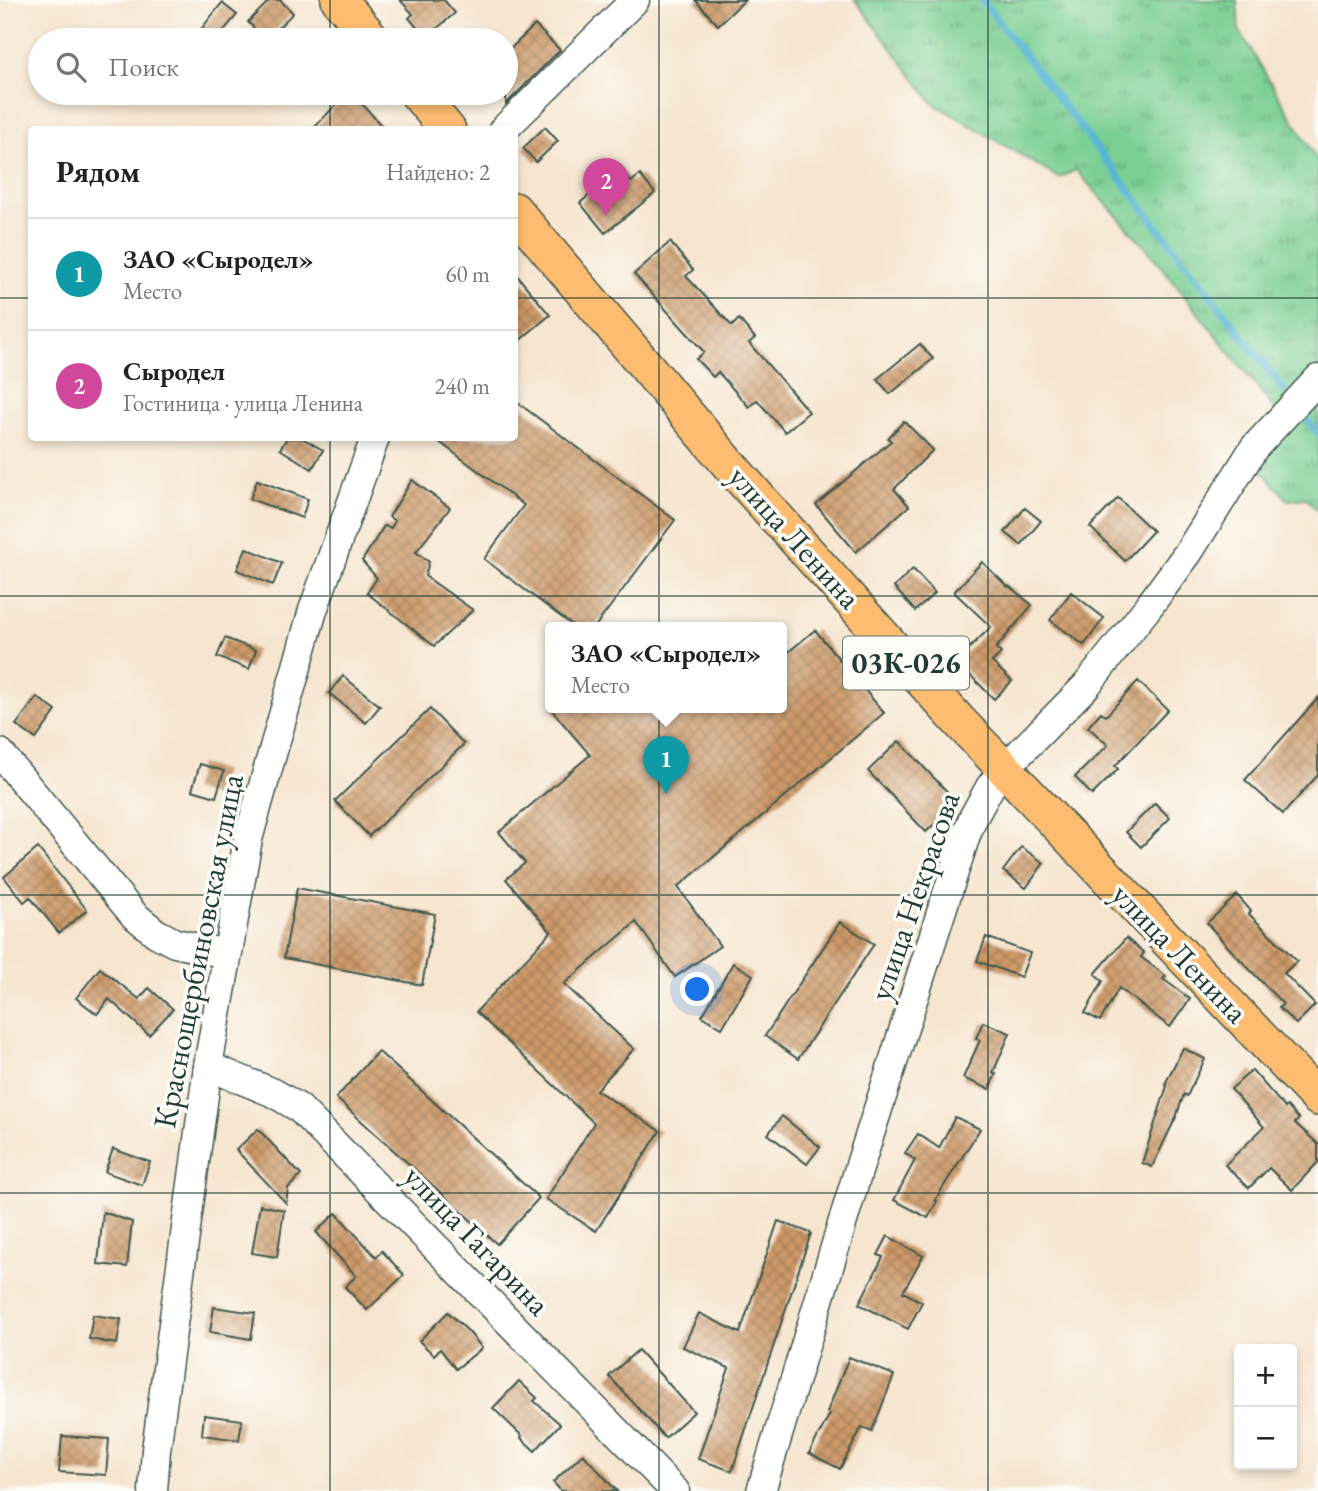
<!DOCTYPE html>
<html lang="ru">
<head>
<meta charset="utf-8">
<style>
	body { margin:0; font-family:"EB Garamond",serif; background:#f2f2f2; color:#222 }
	.controls { position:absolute; right:21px; bottom:21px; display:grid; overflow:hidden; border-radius:7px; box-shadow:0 4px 10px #0003 }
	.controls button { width:63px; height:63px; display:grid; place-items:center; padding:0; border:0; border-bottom:2px solid #e0e0e0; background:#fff; color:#222; font:35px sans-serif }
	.you { position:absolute; left:698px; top:990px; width:24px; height:24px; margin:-18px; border:5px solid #fff; border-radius:50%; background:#1a73e8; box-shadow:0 0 0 10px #1a73e833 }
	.badge { display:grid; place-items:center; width:46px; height:46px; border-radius:50%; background:#db2777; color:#fff; font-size:23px; font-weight:700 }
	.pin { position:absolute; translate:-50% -58px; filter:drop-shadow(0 2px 4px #0008) }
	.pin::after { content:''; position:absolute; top:37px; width:24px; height:21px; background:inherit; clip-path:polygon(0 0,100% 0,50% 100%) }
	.popup { position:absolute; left:545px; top:622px; width:242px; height:91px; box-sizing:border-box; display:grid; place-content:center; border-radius:7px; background:#fff; filter:drop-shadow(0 2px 5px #0005); font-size:23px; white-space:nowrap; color:#767676 }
	.popup b { font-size:26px; color:#222 }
	.popup::after { content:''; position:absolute; left:50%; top:100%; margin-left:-14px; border:14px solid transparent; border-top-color:#fff }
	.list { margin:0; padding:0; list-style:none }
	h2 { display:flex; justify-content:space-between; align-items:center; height:91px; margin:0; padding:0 28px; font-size:30px }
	h2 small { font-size:23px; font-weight:400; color:#767676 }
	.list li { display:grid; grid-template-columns:46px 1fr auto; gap:21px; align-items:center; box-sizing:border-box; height:112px; padding:0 28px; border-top:2px solid #e0e0e0 }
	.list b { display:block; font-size:26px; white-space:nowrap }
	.list p { margin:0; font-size:23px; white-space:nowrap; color:#767676 }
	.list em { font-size:23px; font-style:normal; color:#767676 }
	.icon { flex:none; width:38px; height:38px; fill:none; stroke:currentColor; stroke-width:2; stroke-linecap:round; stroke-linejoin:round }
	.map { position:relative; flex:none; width:1318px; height:1491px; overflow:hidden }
	.search { position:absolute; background:#fff; box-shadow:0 4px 10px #0003; left:28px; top:28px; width:490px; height:77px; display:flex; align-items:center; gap:18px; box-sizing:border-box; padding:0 24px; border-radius:38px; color:#767676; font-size:26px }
	.panel { position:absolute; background:#fff; box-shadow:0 4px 10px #0003; left:28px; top:126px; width:490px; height:315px; border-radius:7px }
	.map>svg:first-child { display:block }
	.grass { fill:url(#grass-tufts); stroke:#4c8664; stroke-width:2 }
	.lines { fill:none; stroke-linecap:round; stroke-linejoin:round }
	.stream { stroke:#58b5d6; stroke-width:7 }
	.building { fill:url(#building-cross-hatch) }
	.minor-casing { stroke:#3f564b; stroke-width:31 }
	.major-casing { stroke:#3f564b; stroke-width:38 }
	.minor { stroke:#fff; stroke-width:28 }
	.major { stroke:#fdbc70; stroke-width:35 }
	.grid { fill:none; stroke:#1f3d34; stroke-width:2; stroke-opacity:0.55 }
	.labels { text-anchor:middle; stroke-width:7; stroke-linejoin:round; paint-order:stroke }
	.shield { fill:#fdfcf7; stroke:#62766e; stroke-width:2 }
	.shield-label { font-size:30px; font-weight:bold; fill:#1f3d34 }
	.street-label { font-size:32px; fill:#1f3d34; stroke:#fdfcf7 }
</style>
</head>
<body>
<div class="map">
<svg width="1318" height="1491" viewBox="0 0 1318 1491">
	<defs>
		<pattern id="grass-tufts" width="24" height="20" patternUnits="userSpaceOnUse" patternTransform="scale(1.75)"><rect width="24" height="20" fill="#7acf93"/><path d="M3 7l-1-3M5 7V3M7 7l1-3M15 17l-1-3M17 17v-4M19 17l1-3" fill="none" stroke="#63a979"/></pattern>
		<pattern id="building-cross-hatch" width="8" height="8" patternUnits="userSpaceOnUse" patternTransform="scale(1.75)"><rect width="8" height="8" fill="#cd9968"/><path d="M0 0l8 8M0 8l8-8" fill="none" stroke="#a67e56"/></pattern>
	</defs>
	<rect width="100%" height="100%" fill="#fdfcf7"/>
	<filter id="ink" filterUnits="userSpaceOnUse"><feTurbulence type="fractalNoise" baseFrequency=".0143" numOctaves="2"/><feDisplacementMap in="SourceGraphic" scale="14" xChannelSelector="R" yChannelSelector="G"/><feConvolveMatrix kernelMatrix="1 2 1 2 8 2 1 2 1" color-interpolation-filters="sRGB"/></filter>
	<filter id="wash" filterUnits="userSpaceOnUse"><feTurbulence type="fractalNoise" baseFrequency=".00686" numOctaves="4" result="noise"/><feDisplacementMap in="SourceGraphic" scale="28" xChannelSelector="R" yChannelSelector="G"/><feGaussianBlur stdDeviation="1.57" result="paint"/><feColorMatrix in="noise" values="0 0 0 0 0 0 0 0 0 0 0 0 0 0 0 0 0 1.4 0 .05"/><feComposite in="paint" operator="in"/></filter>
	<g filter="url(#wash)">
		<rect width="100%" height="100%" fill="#f6e5cf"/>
		<!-- grass -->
		<path class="grass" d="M855,0h382l2,30 79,131v350l-12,-13 -18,2 -29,-32 -5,-20 27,-31 -134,-168 -71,-79 -17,8 -126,-75z"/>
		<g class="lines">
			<!-- stream -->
			<g class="stream">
				<path d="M982,0l310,400"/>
				<path d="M1299,409l19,25"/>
			</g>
		</g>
		<g id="blocks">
			<!-- building -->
			<g class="building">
				<path d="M270,0h10l13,13 -27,27 -18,-18z"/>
				<path d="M400,0h44l11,13 -29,25 -17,-20 4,-4z"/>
				<path d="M695,0h50l-27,25z"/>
				<path d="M222,3l15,12 -21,25 -14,-12z"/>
				<path d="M535,25l25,25 -54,54v-51z"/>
				<path d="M347,93h2l17,15 19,22h-73z"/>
				<path d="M545,127l13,14 -22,21 -13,-14z"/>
				<path d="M621,169l10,13 9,-7 15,18 -50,40 -25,-30z"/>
				<path d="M670,242l23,28 -7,6 46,50 7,-7 16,19 -6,5 60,69 -24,20 -28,-32 -8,7 -31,-35 -5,5 -17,-18 8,-7 -70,-78z"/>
				<path d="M514,272l36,43 -36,30z"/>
				<path d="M920,344l13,15 -43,35 -13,-15z"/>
				<path d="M514,400l161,120 -81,108h-18l-92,-69 40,-54 -90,-67h80z"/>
				<path d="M904,421l29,29 -39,39 15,17 -53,46 -40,-47 75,-64 -3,-3z"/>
				<path d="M287,438h15l21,12 -11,19 -32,-20z"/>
				<path d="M257,480l51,19 -6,19 -52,-19z"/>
				<path d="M412,480l38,28 -34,44 13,10 -4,14 48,34 -39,36 -67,-53 10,-15 -15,-17 22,-35 7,2 4,-7 -6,-4z"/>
				<path d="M1118,498l35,33 -28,30 -35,-34z"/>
				<path d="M1025,508l16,13 -20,24 -16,-13z"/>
				<path d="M246,548l36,15 -9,22 -36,-15z"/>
				<path d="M982,562l26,25 1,-1 23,19 -36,43 5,5 -9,9 20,19 -18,18 -38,-38 35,-34 -37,-35z"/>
				<path d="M913,569l22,24 -20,18 -21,-24z"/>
				<path d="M1071,592l33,26 -20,27 -34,-25z"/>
				<path d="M815,630l69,83 -206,174 42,59 -45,31 -39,-55 -72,62 70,65 -38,41 64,41 -64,100 -50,-32 48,-76 -118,-111 75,-80 -45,-53 19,-16 -26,-31 91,-77 -40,-47h231v-50z"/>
				<path d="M225,638l31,12 -7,19 -32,-12z"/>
				<path d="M343,676l37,30 -14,17 -37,-30z"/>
				<path d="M1138,681l30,29 -53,56 3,3 -26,26 -17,-18 33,-32 -20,-18 13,-15 5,4z"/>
				<path d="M37,697l19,14 -20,28 -20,-14z"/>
				<path d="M1318,698v77l-35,39 -38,-34z"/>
				<path d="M430,709l34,35 -95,92 -34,-35z"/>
				<path d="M899,741l58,61 -31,30 -58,-61z"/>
				<path d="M200,764l24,7 -8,26 -24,-7z"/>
				<path d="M1155,803l15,15 -29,29 -15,-15z"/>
				<path d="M1021,847l23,16 -18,25 -23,-17z"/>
				<path d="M38,848l49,62 -28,23 -29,-36 -6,5 -20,-25z"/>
				<path d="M297,888l138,26 -13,71 -138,-27z"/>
				<path d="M1237,895l14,16 -2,3 48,47 -13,12 31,32 -19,19 -17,-16 4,-4 -55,-57 -21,-24z"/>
				<path d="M840,922l34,22 -76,115 -33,-23z"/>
				<path d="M986,937l44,16 -9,24 -44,-16z"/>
				<path d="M1126,938l18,15 -3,4 25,19 -3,3 27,20 -20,28 -51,-39 -19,33 -15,-8 18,-32 -8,-7z"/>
				<path d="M733,963l20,12 -31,53 -20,-12z"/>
				<path d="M100,968l39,31 10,-11 24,21 -24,26 -40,-36 -12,15 -21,-16z"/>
				<path d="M983,1022l27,11 -17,40 3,1 -7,15 -26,-11 17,-38 -4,-2z"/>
				<path d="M1183,1048l22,11 -18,37 -3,-2 -8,23 -24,50 -10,-4 25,-77 -2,-2z"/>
				<path d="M378,1051l161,147 -42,46 -161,-146z"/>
				<path d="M1252,1070l33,38 2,-2 12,13 -4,4 23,21v18l-26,28 -23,-22 -20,20 -24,-23 39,-38 -33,-38z"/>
				<path d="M782,1116l38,31 -13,17 -39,-30z"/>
				<path d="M955,1117l25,12 -45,71 2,1 -9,17 -34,-18 21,-40 -10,-7 13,-19 21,14z"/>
				<path d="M258,1129l43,46 -13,13 -2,15 -50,-53z"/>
				<path d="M113,1149l37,13 -8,23 -37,-13z"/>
				<path d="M260,1205l24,5 -7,47 -25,-4z"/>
				<path d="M103,1212l29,10 -5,45 -29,-3z"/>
				<path d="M336,1213l40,44 6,-6 22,24 -37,35 -22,-23 11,-11 -40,-44z"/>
				<path d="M778,1221l33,12 -79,238 -34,-12 31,-91 -46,-21 16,-34 41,20z"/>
				<path d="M888,1236l35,20 -20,36 19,10 -14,27 -49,-25 24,-47 -5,-2z"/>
				<path d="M214,1307l41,6 -4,26 -41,-7z"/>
				<path d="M448,1312l21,20 13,16 -26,21 -16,-20 -6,6 -15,-14z"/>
				<path d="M93,1315l28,4 -4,25 -28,-5z"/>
				<path d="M638,1350l56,62 -29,26 -56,-62z"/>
				<path d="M849,1357l45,18 -22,56 -10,-4 -22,42 -31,-16 21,-39 -3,-2z"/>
				<path d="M519,1381l18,17 -3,3 26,23 -25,27 -14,-13 1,-2 -29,-28z"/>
				<path d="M204,1415l38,5 -3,20 -37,-5z"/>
				<path d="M62,1436l47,3 -3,36 -47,-3z"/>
				<path d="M583,1454l34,37h-56l-8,-9z"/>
			</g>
		</g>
	</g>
	<g filter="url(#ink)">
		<use href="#blocks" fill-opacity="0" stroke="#3f564b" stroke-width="2"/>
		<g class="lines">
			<!-- minor casing -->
			<g class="minor-casing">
				<g id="minor">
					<path d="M503,130l132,-130"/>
					<path d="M0,753l134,162 22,18 19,10 52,11"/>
					<path d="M208,1066l66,27 25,15 376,383"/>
					<path d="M153,1491l3,-41 52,-384 40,-227 65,-229 62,-172"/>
					<path d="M761,1491l99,-326 106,-330 7,-17 17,-31 14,-18 82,-83 63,-80 39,-53 66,-105 64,-69"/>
				</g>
			</g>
			<!-- major casing -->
			<g class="major-casing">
				<g id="major">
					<path d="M339,0l34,40"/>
					<path d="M417,93l31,37"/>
					<path d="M514,210l224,265 219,244 361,379"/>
				</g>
			</g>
			<!-- minor -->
			<use href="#minor" class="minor"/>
			<!-- major -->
			<use href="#major" class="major"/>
		</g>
	</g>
	<!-- grid -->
	<path class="grid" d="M330,0v40M659,0v1491M988,0v1491M330,93v37M0,298h32M514,298h804M330,438v1053M0,596h1318M0,895h1318M0,1193h1318"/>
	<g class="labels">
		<!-- shield labels -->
		<rect class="shield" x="843" y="636.5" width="126" height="53" rx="5"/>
		<g class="shield-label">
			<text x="906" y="673">03К-026</text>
		</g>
		<!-- street labels -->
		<g class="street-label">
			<text transform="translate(795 537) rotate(48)" y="11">улица Ленина</text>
			<text transform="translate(914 896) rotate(-71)" y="11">улица Некрасова</text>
			<text transform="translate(198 951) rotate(-79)" y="11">Краснощербиновская улица</text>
			<text transform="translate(1180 953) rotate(46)" y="11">улица Ленина</text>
			<text transform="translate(477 1240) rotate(46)" y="11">улица Гагарина</text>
		</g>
	</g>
</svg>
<div class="controls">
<button>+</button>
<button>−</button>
</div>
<div class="you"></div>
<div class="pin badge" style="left:666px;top:794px;background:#0f9aa8">1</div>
<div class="popup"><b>ЗАО «Сыродел»</b>Место</div>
<div class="pin badge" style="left:606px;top:216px;background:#d1479c">2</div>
<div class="search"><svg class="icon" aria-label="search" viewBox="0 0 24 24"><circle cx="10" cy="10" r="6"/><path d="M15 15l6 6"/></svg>Поиск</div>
<section class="panel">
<h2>Рядом<small>Найдено: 2</small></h2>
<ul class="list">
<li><span class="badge" style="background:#0f9aa8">1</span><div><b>ЗАО «Сыродел»</b><p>Место</p></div><em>60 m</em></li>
<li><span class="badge" style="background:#d1479c">2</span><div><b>Сыродел</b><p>Гостиница · улица Ленина</p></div><em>240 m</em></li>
</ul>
</section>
</div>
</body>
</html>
